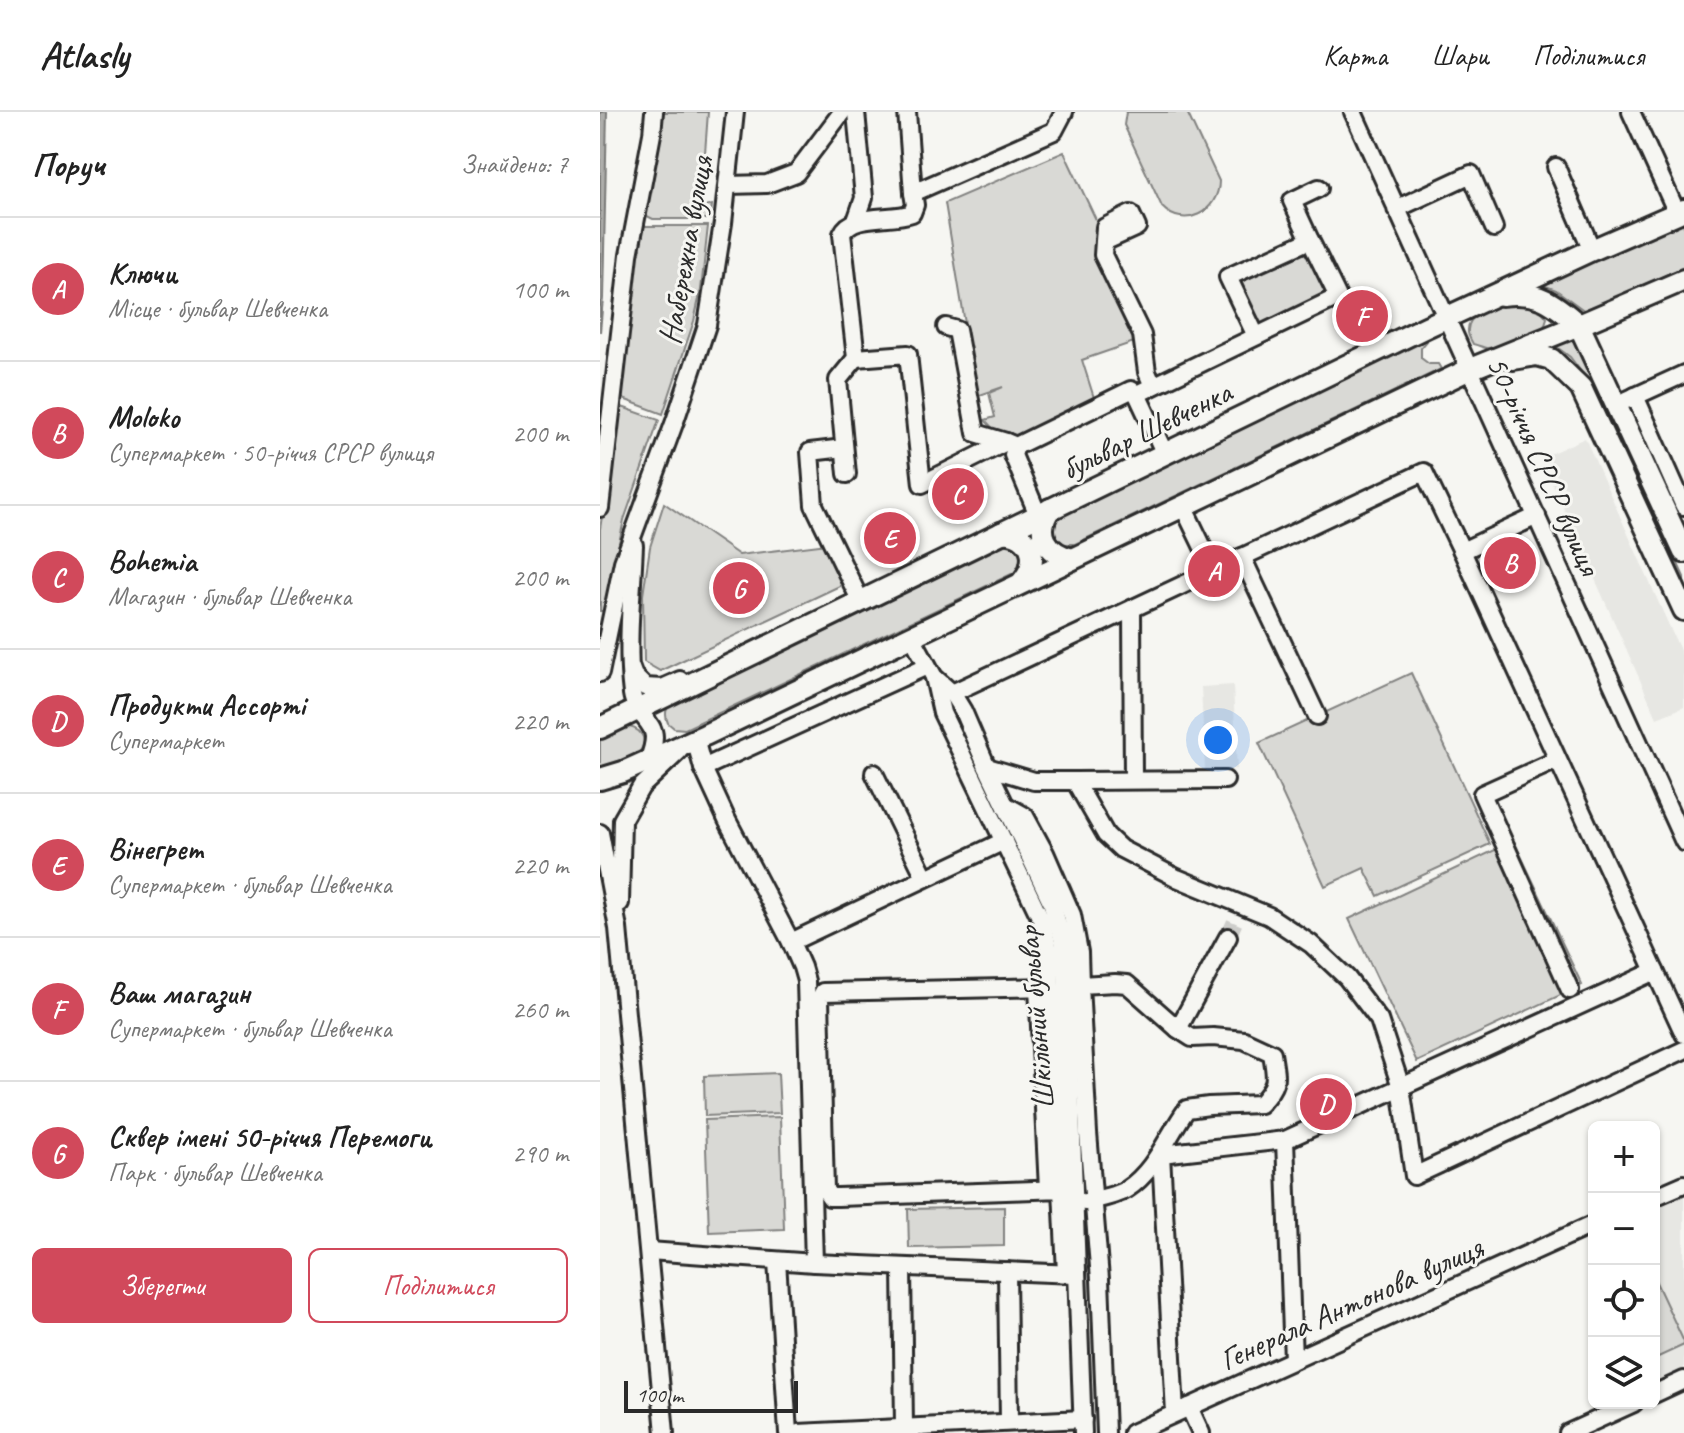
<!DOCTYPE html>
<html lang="uk">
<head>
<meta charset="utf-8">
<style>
	body { margin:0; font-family:Caveat,sans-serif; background:#f6f6f6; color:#222 }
	.controls { position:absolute; right:24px; bottom:24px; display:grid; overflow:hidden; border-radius:12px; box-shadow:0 2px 6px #0004 }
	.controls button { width:72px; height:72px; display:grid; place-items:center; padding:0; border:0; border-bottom:2px solid #e0e0e0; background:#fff; color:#222; font:40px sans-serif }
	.scale { position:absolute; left:24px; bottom:20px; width:174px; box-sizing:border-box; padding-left:8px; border:4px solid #2b2b2b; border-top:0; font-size:22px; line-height:28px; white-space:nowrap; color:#2b2b2b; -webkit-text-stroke:6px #f6f6f2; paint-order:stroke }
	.you { position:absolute; left:618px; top:628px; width:28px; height:28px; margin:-20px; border:6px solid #fff; border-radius:50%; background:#1a73e8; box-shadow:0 0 0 12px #1a73e833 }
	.badge { display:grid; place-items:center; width:52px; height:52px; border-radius:50%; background:#d1495b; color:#fff; font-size:26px; font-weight:700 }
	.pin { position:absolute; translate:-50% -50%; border:4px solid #fff; box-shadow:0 2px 8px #0006 }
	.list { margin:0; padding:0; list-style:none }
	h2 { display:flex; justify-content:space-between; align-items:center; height:104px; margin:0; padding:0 32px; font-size:34px }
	h2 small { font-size:26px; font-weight:400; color:#767676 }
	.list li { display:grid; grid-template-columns:52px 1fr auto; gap:24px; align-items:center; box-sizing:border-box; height:144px; padding:0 32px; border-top:2px solid #e0e0e0 }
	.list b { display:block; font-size:30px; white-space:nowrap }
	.list p { margin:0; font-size:26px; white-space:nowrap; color:#767676 }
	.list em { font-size:26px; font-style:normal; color:#767676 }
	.actions { display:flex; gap:16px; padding:24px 32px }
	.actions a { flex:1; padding:18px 0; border:2px solid #d1495b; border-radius:12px; text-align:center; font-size:28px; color:#d1495b }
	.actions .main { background:#d1495b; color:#fff }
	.icon { flex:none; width:44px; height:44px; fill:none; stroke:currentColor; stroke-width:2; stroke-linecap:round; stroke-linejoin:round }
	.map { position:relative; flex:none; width:1084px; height:1321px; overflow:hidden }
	header { display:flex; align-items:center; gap:48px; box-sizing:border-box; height:112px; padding:0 40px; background:#fff; border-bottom:2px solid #e0e0e0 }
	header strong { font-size:38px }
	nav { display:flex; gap:44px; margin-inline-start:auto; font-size:28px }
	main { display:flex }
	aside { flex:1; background:#fff }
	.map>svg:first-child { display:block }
	.built { fill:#e7e7e3 }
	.green { fill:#d9d9d5; stroke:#828280; stroke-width:2 }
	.water { fill:#aeaeab; stroke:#7a7a78; stroke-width:2 }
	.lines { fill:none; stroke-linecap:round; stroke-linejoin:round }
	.minor-tunnel { stroke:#cdcdca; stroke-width:16; stroke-dasharray:16 8; stroke-linecap:butt }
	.minor-casing { stroke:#2b2b2b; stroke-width:22 }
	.major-casing { stroke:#2b2b2b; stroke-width:26 }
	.minor { stroke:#f6f6f2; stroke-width:16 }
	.major { stroke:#f6f6f2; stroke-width:20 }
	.labels { text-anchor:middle; stroke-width:6; stroke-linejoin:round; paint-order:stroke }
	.street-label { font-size:32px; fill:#2b2b2b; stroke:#f6f6f2 }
</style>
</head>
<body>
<header>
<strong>Atlasly</strong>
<nav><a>Карта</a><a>Шари</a><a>Поділитися</a></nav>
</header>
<main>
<aside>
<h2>Поруч<small>Знайдено: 7</small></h2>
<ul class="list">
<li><span class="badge">A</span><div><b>Ключи</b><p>Місце · бульвар Шевченка</p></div><em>100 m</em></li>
<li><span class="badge">B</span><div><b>Moloko</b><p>Супермаркет · 50-річчя СРСР вулиця</p></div><em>200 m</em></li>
<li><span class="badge">C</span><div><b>Bohemia</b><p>Магазин · бульвар Шевченка</p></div><em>200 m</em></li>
<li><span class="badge">D</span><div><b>Продукти Ассорті</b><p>Супермаркет</p></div><em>220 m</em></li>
<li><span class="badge">E</span><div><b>Вінегрет</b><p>Супермаркет · бульвар Шевченка</p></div><em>220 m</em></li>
<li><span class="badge">F</span><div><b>Ваш магазин</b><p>Супермаркет · бульвар Шевченка</p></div><em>260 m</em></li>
<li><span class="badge">G</span><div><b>Сквер імені 50-річчя Перемоги</b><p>Парк · бульвар Шевченка</p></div><em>290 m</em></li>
</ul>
<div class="actions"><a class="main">Зберегти</a><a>Поділитися</a></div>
</aside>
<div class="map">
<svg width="1084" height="1321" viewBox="0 0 1084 1321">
	<rect width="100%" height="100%" fill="#f6f6f2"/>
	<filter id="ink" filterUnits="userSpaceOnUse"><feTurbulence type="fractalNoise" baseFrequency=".0125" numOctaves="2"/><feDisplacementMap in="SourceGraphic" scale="16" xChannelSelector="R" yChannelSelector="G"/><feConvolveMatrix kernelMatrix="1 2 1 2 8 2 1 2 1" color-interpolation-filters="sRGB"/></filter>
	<g filter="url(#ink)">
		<!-- built -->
		<g class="built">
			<path d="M985,326l99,221v48l-27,11 -116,-260z"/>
			<path d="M633,573l4,84 -32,2 -4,-84z"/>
			<path d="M1084,1078v185l-30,14v-186z"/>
		</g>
		<!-- green -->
		<g class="green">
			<path d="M62,0h46l-7,96 11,-3 -2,14h-57l-8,-4 14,-93 4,-5z"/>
			<path d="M526,0h61l32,69c0,31 -35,49 -57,26l-38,-82z"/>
			<path d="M464,40l34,72 -2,32 41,85 -55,19 13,41 -77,40 -17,-4 -16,-17 10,-3 -6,-24 14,-6 -26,9 -32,-193z"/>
			<path d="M1084,104v51l-99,44 -29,-21 -21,-8z"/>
			<path d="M44,114h64l-7,64 -7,31 -31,93 -45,-17 14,-97 2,-4 -3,-7 3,-35 4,-1 3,-4 -3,-7 1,-10z"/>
			<path d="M707,133l22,47 -73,34 -22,-47z"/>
			<path d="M908,190l31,6 8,10 -3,9c-12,7 -45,22 -58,21 -1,0 -12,-4 -13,-4 -2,-4 -5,-8 -5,-12 -2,-19 27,-26 40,-30z"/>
			<path d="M825,224l2,5 -6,7v10l8,6h9l3,5 -366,175h-13c-9,-8 -9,-15 -9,-26z"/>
			<path d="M972,226l19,35 93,204v11l-93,-203 -21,-28 -16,-12z"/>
			<path d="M19,294l40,14 -35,100 -20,91h-4v-82z"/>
			<path d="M64,391l75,52 88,-11 21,38 -188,89 -16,-9 -1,-67 7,-48z"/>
			<path d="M404,429l15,3 6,15 -7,12 -333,158 -11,-1 -6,-5c-4,-9 -2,-15 4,-22z"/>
			<path d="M811,561l79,171 -112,52 -14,-28 -39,18 -66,-143z"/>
			<path d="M22,614c19,1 29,13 15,29l-37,13v-32z"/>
			<path d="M914,729l68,144 -165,77 -68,-143z"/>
			<path d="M178,961l2,40 -75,3 -1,-40z"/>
			<path d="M180,1005l4,112 -75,3 -4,-112z"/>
			<path d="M404,1095v39l-95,2 -1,-39z"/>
			<path d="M1054,1166l30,64v3l-30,14z"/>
		</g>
		<!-- water -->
		<path class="water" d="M0,0h7l-4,186 -3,34z"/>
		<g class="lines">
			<!-- minor-tunnel -->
			<path class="minor-tunnel" d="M628,825l9,-20"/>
			<!-- minor casing -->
			<g class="minor-casing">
				<g id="minor">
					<path d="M307,0l6,81 141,-62 10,-19"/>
					<path d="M753,0l331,730"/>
					<path d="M1031,0l46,101"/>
					<path d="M956,55l36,83"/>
					<path d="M128,73l39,-1 29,-11 46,-61"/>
					<path d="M796,97l75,-35 23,54"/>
					<path d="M256,109l8,-23 -8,-86"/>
					<path d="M504,130l33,-15 -6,-13 -26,13 -2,28 39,80 5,37 6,14"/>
					<path d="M346,215l11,3 19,103 30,9"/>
					<path d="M656,224l-28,-59 82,-37 -18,-39 27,-13"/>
					<path d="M256,246l52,-4 14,130 84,-42 10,4 115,-56 6,4 28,60"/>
					<path d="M537,282l201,-97 -28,-57"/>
					<path d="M1035,284l49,110"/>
					<path d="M1027,288l57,-26"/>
					<path d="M416,334l-3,9 25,60"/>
					<path d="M244,336l-34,4 4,53 47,97"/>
					<path d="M247,362l-9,-94 18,-22 -14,-124c10,-22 49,-13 70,-21l3,-8 -2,-12"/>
					<path d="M583,394l31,64"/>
					<path d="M0,396l29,-253 23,-121 2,-22"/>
					<path d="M34,433c-2,50 -8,100 -2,149 3,21 22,27 22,43 0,9 -3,17 -6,24"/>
					<path d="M862,439l193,420"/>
					<path d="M642,445l75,159"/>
					<path d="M532,497l1,171"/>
					<path d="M311,523l23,42 18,16 11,18 24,56 64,134 12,40 3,33 17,459"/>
					<path d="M31,556l3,8 11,11 17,1 18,-8"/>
					<path d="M0,561l23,-111 52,-141 32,-96 16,-102 12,-111"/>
					<path d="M334,565l8,36 99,206 9,35 1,33 -228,5 -3,6 5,192 5,7h8l224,-8 4,84"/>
					<path d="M352,581l472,-221 38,79 75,-35"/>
					<path d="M95,627l8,29 24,52 64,122 11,25 4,14 8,282"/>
					<path d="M957,648l-75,34 88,196"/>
					<path d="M387,655l47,14h41l31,54 15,14 56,29 92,38 42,28 36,34 32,42 22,67 13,89 270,-126"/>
					<path d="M103,656l224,-102"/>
					<path d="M274,661l51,104"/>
					<path d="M475,669l150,-1"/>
					<path d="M407,694l18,10 20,37 27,62 7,37 1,33 35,-2 12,1 51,45 50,-92"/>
					<path d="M0,721l18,95 47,505"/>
					<path d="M20,791l2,-83 19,-33 38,-36"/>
					<path d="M191,830l213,-101"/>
					<path d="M480,873l8,148 12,146 6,154"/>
					<path d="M438,875l10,202"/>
					<path d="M451,875l11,202"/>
					<path d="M1054,1085l30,-13"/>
					<path d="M485,1090c13,-3 31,-6 42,-13 29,-19 40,-53 60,-80l22,-3 51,-2c19,-21 16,-24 12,-51l-28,-13 -31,-3 -21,1 -14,-9"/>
					<path d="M49,1139l165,12 261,11"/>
					<path d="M177,1149l11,172"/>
					<path d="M302,1155l2,160"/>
					<path d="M407,1159l2,151"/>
					<path d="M693,1248l-8,-220 370,-169 29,63"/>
					<path d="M1054,1282l30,-14"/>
					<path d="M589,1295l12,26"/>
					<path d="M575,1301l-14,-259 124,-14"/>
					<path d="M198,1321l285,-14"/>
					<path d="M532,1321l462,-209"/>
					<path d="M968,1321l66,-30"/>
				</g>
			</g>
			<!-- major casing -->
			<g class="major-casing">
				<g id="major">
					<path d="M902,183c35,-5 51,7 77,30l105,227"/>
					<path d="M913,247l24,-4 14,4 30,29 103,222"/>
					<path d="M450,397c-16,24 -3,44 22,50"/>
					<path d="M401,421c19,-2 35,12 30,32 -1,7 -5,12 -9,17"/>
					<path d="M0,616l826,-401 166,-77 92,-40"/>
					<path d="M0,667l23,-7 82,-37 765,-366 109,-44 105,-45"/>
				</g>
			</g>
			<!-- minor -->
			<use href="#minor" class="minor"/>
			<!-- major -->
			<use href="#major" class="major"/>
		</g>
	</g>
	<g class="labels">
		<!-- street labels -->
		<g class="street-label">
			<text transform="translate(85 138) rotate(-80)" y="11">Набережна вулиця</text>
			<text transform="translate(546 318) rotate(-26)" y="11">бульвар Шевченка</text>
			<text transform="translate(944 353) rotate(66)" y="11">50-річчя СРСР вулиця</text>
			<text transform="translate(435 906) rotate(-95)" y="11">Шкільний бульвар</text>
			<text transform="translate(751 1191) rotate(-24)" y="11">Генерала Антонова вулиця</text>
		</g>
	</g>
</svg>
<div class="controls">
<button>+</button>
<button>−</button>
<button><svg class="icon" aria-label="locate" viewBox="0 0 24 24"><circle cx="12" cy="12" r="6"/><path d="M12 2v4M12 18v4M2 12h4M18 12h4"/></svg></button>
<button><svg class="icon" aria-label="layers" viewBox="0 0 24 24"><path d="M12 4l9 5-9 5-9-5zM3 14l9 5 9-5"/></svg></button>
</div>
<div class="scale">100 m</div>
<div class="you"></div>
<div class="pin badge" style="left:614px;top:459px">A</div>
<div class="pin badge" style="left:910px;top:451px">B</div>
<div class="pin badge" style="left:358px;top:382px">C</div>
<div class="pin badge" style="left:726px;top:992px">D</div>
<div class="pin badge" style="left:290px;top:426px">E</div>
<div class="pin badge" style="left:762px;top:204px">F</div>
<div class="pin badge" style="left:139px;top:476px">G</div>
</div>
</main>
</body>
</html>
